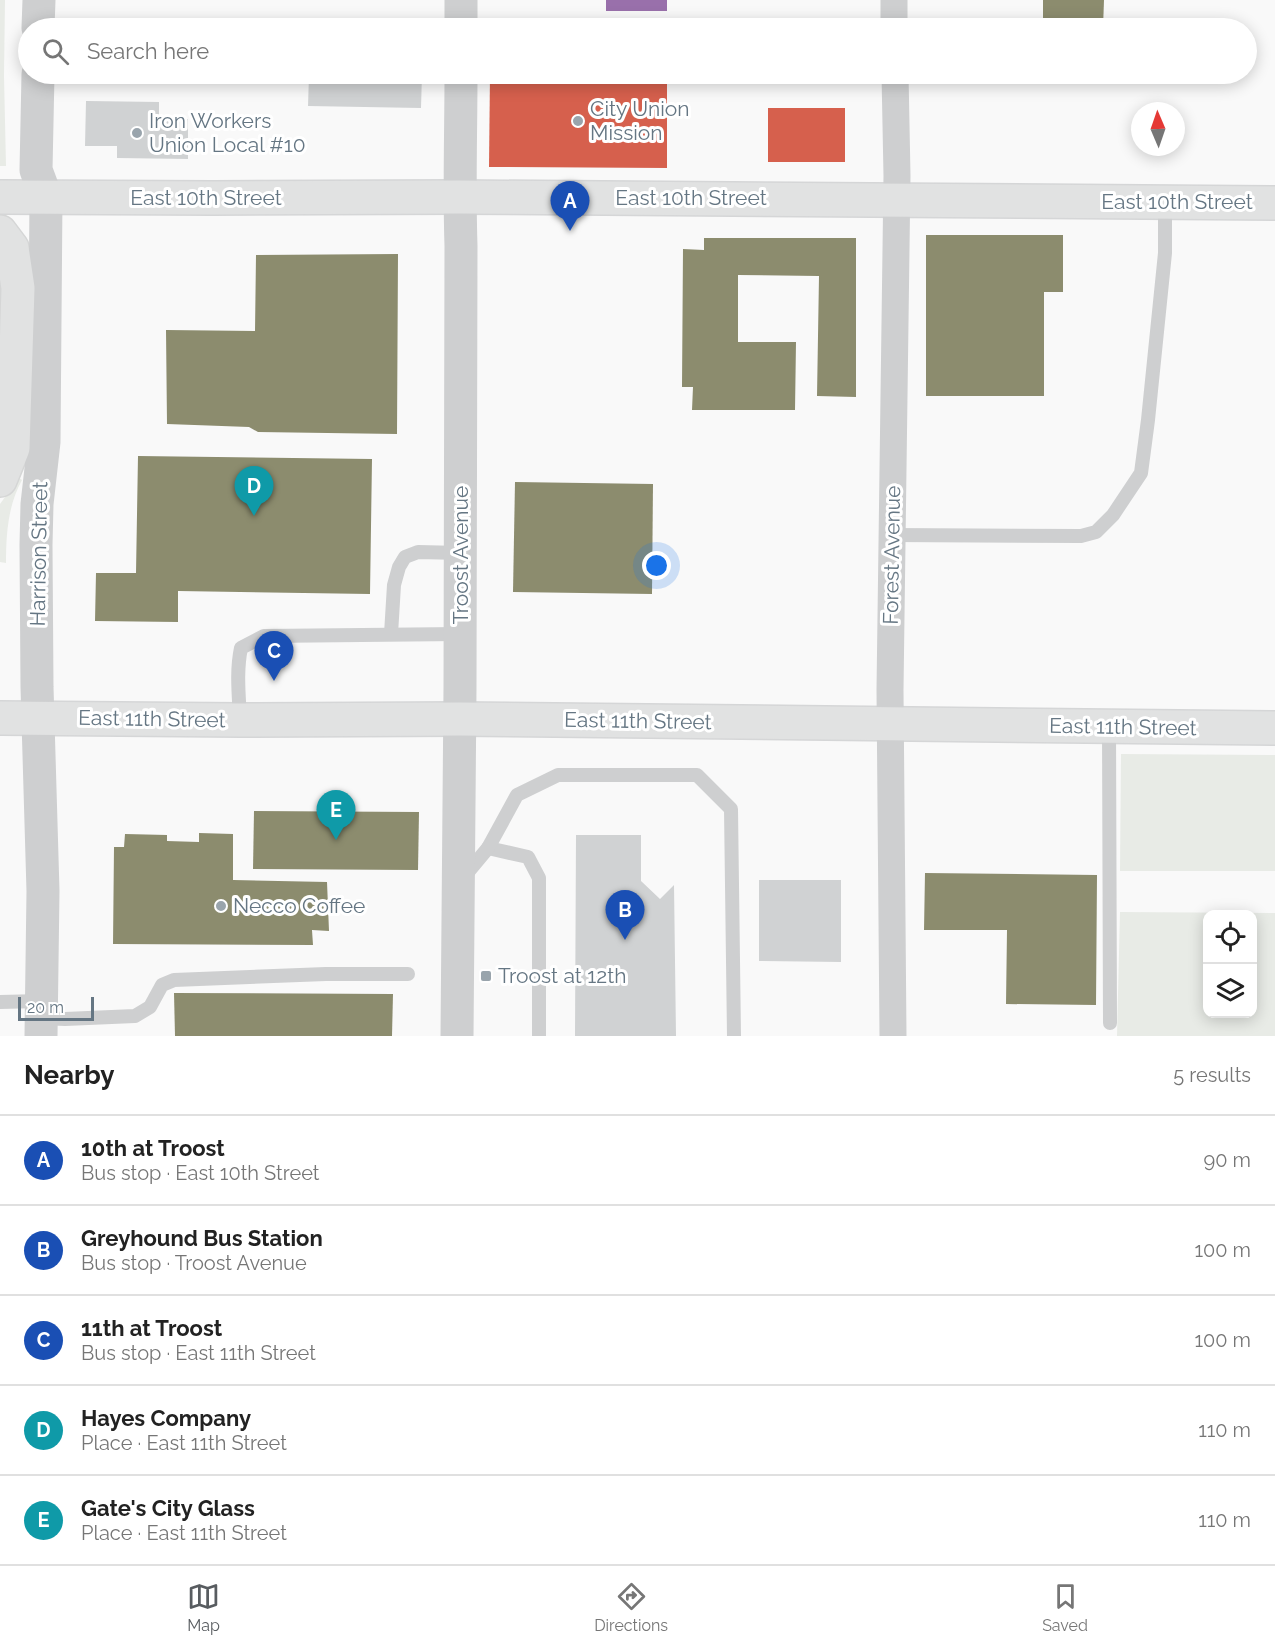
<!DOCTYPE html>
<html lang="en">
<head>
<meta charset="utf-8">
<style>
	body { margin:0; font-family:Raleway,sans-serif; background:#f2f2f2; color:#222 }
	.controls { position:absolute; right:18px; bottom:18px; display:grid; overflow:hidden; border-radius:12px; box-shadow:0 3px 15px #0003 }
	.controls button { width:54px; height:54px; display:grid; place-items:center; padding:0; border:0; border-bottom:2px solid #e0e0e0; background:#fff; color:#222; font:30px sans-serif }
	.compass { position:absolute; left:1131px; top:102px; width:54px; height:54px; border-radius:50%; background:#fff; box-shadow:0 3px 15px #0003; rotate:358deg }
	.scale { position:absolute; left:18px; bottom:15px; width:76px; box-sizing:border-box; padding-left:6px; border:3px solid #657683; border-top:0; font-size:16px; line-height:21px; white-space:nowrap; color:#657683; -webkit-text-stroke:4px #fff; paint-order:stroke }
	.you { position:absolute; left:657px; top:566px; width:21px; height:21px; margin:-15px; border:4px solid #fff; border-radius:50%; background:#1a73e8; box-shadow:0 0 0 9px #1a73e833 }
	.badge { display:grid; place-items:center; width:39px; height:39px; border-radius:50%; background:#585c60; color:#fff; font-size:20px; font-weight:700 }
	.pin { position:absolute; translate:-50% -50px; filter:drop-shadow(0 2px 3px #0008) }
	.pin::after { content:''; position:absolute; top:32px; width:21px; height:18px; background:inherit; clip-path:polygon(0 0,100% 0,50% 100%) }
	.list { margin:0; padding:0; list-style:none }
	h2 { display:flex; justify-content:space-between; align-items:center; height:78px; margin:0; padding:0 24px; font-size:26px }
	h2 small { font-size:20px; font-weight:400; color:#767676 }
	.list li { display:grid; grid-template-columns:39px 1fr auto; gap:18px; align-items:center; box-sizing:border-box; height:90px; padding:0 24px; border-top:2px solid #e0e0e0 }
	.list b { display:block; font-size:22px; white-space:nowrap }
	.list p { margin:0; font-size:20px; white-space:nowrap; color:#767676 }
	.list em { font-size:20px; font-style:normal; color:#767676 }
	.icon { flex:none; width:33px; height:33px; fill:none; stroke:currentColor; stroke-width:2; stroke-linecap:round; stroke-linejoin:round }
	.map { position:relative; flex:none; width:1275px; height:1036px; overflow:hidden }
	.search { position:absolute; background:#fff; box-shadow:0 3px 15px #0003; left:18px; right:18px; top:18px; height:66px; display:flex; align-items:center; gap:15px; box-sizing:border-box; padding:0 21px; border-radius:33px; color:#767676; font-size:22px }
	.sheet { height:528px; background:#fff }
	nav { display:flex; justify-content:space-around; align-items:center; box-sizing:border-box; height:84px; border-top:2px solid #e0e0e0; background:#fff; font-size:16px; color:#767676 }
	nav a { display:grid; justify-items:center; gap:3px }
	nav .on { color:#585c60 }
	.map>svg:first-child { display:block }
	.green { fill:#e8ebe6; fill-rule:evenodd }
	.shops { fill:#d6604d }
	.offices { fill:#9970ab }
	.industry { fill:#8c8c6e }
	.building { fill:#d0d2d3 }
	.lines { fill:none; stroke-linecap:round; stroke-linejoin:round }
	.secondary-casing { stroke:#d5d6d7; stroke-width:36 }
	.motorway-casing { stroke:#d5d6d6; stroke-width:36 }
	.service { stroke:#cecfd0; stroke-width:14 }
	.minor { stroke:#cecfd0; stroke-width:27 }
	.tertiary { stroke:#cecfd0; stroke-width:33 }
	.secondary { stroke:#e1e2e2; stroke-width:33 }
	.motorway { stroke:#e1e2e2; stroke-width:33 }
	.poi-dot { fill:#99a4ac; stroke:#fff; stroke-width:2 }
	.labels { text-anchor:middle; stroke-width:6; stroke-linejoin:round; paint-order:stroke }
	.poi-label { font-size:21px; fill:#657683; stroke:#fff; text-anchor:start }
	.street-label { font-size:21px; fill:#657683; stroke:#fff }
</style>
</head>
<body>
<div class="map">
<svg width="1275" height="1036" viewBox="0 0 1275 1036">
	<rect width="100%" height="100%" fill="#f9f9f9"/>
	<!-- green -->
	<g class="green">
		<path d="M0,0h5l-1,76 2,90h-6z"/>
		<path d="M19,478l3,2c-14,25 -16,54 -16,83l-6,-1v-58z"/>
		<path d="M1121,754l154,1v116h-155z"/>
		<path d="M1120,912l155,1v123h-158zM1208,915h44v99h-44z"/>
	</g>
	<!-- shops -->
	<g class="shops">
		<path d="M490,74l177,1v93l-178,-1z"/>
		<rect x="768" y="108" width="77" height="54"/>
	</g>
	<!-- offices -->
	<rect class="offices" x="606" y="0" width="61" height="11"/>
	<!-- industry -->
	<g class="industry">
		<path d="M1043,0h61l-1,28h-60z"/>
		<path d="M926,235h137v57h-19v104h-118z"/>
		<path d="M704,238h152v159l-39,-1 2,-120 -81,-1v67h58l-1,68h-103l1,-23h-11l1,-138 21,1z"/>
		<path d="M398,254l-1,180 -139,-2 -9,-5 -82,-3 -1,-94 89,1 1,-76z"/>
		<path d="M138,456l234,3 -2,135 -192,-3v31l-83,-1 1,-48h40z"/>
		<path d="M515,482l138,2 -1,110 -139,-2z"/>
		<path d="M254,811l165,1 -1,58 -165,-1z"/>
		<path d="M199,833l34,1v46l94,2 2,49 -17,-1 1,15 -200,-1 1,-97h10l1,-13 42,1v6l32,1z"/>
		<path d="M925,873l172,2 -1,130 -90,-1 1,-74h-83z"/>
		<path d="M174,993l219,1 -1,42h-217z"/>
	</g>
	<!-- building -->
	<g class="building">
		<path d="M309,74h113l-1,34 -113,-2z"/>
		<path d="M86,101l73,1v16l29,1v40l-71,-1v-12h-32z"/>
		<path d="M576,835h65v46l19,18 14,-14 2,151h-101z"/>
		<path d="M759,880h82v82l-82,-1z"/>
	</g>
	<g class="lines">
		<!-- secondary casing -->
		<g class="secondary-casing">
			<g id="secondary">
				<path d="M0,197l213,1 246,-1 816,6"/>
				<path d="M0,718l240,2 220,-1 815,9"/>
			</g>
		</g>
		<!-- motorway casing -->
		<g class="motorway-casing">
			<path id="motorway" d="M0,232l12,16 6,40 -5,160 -13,32"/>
		</g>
		<!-- service -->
		<g class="service">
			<path d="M892,535l189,1 15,-4 17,-17 28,-42 7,-53 17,-167v-51"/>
			<path d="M391,634l3,-49 5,-18 6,-10 13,-5 43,1"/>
			<path d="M240,720c-1,-24 -4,-48 1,-72l23,-12 196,-2"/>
			<path d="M1109,727l1,296"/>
			<path d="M488,848l40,9 11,21v158"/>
			<path d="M463,878l25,-30 29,-53 41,-20h139l34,34 3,227"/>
			<path d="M0,1002l41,-1"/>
			<path d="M41,1018l24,1 70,-3 15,-9 12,-22 12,-5 152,-6h82"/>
		</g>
		<!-- minor -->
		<g class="minor">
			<path d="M894,0v28"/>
			<path d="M893,1036l-3,-346 7,-514 -2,-102"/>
		</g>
		<!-- tertiary -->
		<g class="tertiary">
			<path d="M461,0v28"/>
			<path d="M38,28l1,-28"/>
			<path d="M38,74l-2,96 10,27 -2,245 -7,62 -1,41 1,142 6,204 -2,145"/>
			<path d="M457,1036l3,-348 1,-442c-2,-58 0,-115 0,-172"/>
		</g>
		<!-- secondary -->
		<use href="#secondary" class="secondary"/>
		<!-- motorway -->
		<use href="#motorway" class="motorway"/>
	</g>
	<!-- markers -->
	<g class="poi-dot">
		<circle cx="578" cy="121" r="6"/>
		<circle cx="137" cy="133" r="6"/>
		<circle cx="221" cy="906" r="6"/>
		<rect x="480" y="970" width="12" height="12" rx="3"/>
	</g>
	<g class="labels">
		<!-- poi labels -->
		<g class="poi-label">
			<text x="590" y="116">City Union<tspan x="590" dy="24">Mission</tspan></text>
			<text x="149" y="128">Iron Workers<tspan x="149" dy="24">Union Local #10</tspan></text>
			<text x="233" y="913">Necco Coffee</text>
			<text x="498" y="983">Troost at 12th</text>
		</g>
		<!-- street labels -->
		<g class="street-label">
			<text x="206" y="205">East 10th Street</text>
			<text x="691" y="205">East 10th Street</text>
			<text x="1177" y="209">East 10th Street</text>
			<text transform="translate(39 554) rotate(-89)" y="7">Harrison Street</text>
			<text transform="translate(461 555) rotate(-90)" y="7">Troost Avenue</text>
			<text transform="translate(892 555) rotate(-89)" y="7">Forest Avenue</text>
			<text transform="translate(152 719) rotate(1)" y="7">East 11th Street</text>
			<text transform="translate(638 721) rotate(1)" y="7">East 11th Street</text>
			<text transform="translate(1123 727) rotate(1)" y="7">East 11th Street</text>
		</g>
	</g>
</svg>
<div class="controls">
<button><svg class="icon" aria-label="locate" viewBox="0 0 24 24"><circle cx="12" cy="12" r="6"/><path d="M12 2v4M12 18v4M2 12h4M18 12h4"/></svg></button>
<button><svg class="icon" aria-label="layers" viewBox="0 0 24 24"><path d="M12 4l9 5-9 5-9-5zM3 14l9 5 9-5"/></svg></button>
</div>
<svg class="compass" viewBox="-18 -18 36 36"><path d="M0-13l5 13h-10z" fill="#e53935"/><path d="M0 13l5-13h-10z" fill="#767676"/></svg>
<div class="scale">20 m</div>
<div class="you"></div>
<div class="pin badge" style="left:570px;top:231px;background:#1a4fb4">A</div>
<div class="pin badge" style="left:625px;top:940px;background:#1a4fb4">B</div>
<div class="pin badge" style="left:274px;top:681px;background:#1a4fb4">C</div>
<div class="pin badge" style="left:254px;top:516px;background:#0f9aa8">D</div>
<div class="pin badge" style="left:336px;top:840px;background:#0f9aa8">E</div>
<div class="search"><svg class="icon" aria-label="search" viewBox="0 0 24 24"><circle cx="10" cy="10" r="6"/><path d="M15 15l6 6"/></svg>Search here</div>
</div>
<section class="sheet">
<h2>Nearby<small>5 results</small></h2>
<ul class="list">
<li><span class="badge" style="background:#1a4fb4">A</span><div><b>10th at Troost</b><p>Bus stop · East 10th Street</p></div><em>90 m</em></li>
<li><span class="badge" style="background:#1a4fb4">B</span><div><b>Greyhound Bus Station</b><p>Bus stop · Troost Avenue</p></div><em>100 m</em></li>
<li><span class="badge" style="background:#1a4fb4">C</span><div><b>11th at Troost</b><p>Bus stop · East 11th Street</p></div><em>100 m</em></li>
<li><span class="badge" style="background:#0f9aa8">D</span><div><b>Hayes Company</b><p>Place · East 11th Street</p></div><em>110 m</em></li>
<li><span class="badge" style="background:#0f9aa8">E</span><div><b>Gate's City Glass</b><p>Place · East 11th Street</p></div><em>110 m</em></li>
</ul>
</section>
<nav>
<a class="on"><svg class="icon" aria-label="map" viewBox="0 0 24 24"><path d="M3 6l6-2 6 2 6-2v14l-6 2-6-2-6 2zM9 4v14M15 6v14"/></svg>Map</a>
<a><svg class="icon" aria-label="directions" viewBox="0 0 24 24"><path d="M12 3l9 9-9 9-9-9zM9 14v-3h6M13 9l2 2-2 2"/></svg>Directions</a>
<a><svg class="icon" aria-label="saved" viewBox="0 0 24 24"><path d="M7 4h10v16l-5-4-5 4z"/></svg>Saved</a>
</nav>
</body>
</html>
